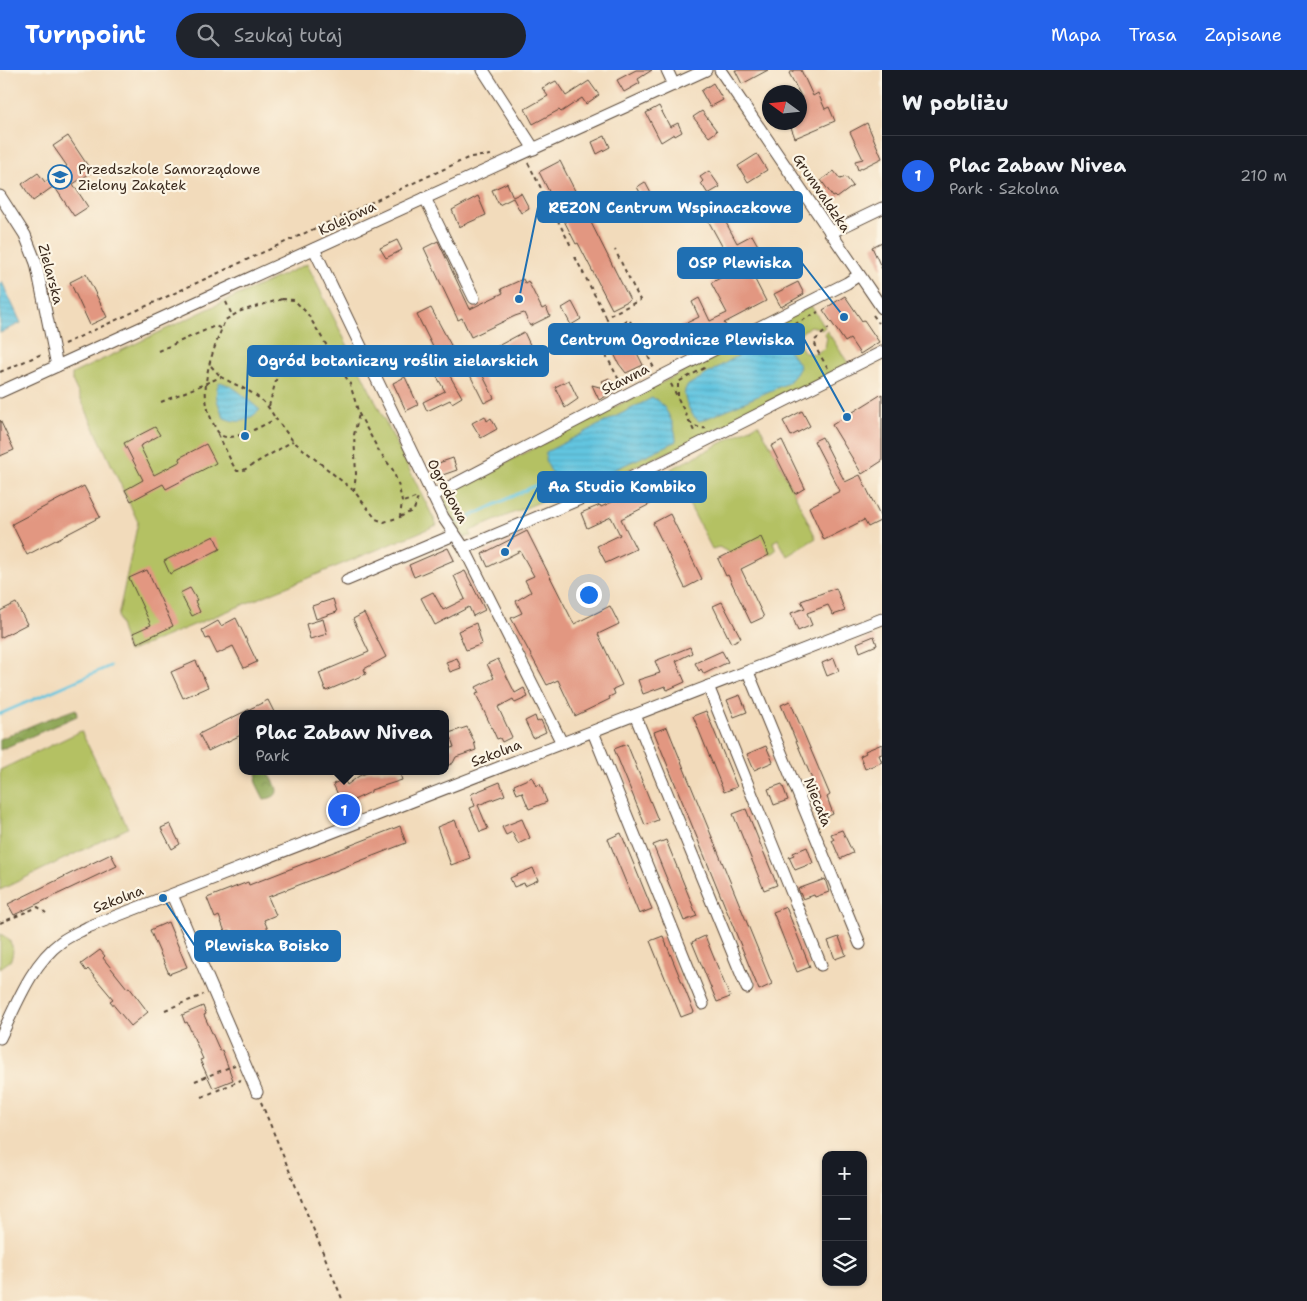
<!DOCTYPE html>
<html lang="pl">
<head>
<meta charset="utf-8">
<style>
	body { margin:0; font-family:"Shantell Sans",sans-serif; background:#20242c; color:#f1f3f6 }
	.controls { position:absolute; right:15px; bottom:15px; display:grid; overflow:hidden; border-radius:10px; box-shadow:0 1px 4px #0004 }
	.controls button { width:45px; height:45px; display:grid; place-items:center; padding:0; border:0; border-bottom:1px solid #363941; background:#171b24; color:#f1f3f6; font:25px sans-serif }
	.compass { position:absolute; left:762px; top:15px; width:45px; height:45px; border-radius:50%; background:#171b24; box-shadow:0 1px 4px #0004; rotate:285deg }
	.you { position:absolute; left:588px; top:524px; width:18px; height:18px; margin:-12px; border:4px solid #fff; border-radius:50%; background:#1a73e8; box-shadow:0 0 0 8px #1a73e833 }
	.badge { display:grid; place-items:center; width:32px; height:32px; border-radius:50%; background:#2563eb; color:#fff; font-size:16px; font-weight:700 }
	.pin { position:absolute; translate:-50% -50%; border:2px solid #fff; box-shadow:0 1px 5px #0006 }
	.popup { position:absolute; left:239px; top:640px; width:210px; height:65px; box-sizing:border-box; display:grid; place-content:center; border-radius:10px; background:#171b24; filter:drop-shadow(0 1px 4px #0005); font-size:16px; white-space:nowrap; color:#9ea1a6 }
	.popup b { font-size:19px; color:#f1f3f6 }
	.popup::after { content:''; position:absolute; left:50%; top:100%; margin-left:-10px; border:10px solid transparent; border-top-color:#171b24 }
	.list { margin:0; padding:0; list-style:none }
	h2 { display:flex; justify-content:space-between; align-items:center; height:65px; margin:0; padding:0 20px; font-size:21px }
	h2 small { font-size:16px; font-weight:400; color:#9ea1a6 }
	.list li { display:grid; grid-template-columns:32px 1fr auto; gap:15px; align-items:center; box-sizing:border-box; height:80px; padding:0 20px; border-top:1px solid #363941 }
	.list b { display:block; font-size:19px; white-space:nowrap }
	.list p { margin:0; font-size:16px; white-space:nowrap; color:#9ea1a6 }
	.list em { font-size:16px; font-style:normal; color:#9ea1a6 }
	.icon { flex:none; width:28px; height:28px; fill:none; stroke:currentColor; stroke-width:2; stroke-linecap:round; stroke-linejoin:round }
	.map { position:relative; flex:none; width:882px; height:1231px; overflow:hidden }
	header { display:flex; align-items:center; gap:30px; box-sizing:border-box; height:70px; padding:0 25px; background:#2563eb; color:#fff }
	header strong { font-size:24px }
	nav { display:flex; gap:28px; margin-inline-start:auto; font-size:18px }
	.search { width:350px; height:45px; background:#20242c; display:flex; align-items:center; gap:12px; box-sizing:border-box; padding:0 18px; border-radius:28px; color:#9ea1a6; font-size:19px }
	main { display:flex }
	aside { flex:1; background:#171b24 }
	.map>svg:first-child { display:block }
	.green { fill:#b4c163; stroke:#787640 }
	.forest { fill:url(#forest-crowns); stroke:#65683c }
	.water { fill:url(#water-rules); stroke:#4e787f }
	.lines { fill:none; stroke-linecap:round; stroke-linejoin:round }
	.stream { stroke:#62c5e0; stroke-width:3 }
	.building { fill:#e29781 }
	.minor-casing { stroke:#564536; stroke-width:13 }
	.path { stroke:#564536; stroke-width:2; stroke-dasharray:4 4; stroke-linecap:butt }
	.minor { stroke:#fff; stroke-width:11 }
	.labels { text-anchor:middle; stroke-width:4.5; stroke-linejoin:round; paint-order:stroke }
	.poi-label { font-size:14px; fill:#3b2a1e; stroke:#fcf5e5; text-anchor:start }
	.street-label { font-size:14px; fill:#3b2a1e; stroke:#fcf5e5 }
	.leader { fill:none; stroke:#1f6fb2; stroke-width:2 }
	.callout-dot { fill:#1f6fb2; stroke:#fcf5e5; stroke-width:2 }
	.callout { fill:#1f6fb2; stroke:#1f6fb2; stroke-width:2 }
	.callout-label { font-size:15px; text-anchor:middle; font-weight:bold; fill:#fff }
</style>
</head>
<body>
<header>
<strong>Turnpoint</strong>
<div class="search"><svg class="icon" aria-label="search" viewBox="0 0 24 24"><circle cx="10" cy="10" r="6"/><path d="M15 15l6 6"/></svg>Szukaj tutaj</div>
<nav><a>Mapa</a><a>Trasa</a><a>Zapisane</a></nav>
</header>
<main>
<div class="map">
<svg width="882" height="1231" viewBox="0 0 882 1231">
	<defs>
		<pattern id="forest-crowns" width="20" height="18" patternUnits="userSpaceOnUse" patternTransform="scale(1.25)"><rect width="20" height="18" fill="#8fa759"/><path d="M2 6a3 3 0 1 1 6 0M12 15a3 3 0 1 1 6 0" fill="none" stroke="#768849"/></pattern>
		<pattern id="water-rules" width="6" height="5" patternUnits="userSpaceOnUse" patternTransform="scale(1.25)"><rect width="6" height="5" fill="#62c5e0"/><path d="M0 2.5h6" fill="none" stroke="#56a9c0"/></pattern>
	</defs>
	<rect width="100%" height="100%" fill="#fcf5e5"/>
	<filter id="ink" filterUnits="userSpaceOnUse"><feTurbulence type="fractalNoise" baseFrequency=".02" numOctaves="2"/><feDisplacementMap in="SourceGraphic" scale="10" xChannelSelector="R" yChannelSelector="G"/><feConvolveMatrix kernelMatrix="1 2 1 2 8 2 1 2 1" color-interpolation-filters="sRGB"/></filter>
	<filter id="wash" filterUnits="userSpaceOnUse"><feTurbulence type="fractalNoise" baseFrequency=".0096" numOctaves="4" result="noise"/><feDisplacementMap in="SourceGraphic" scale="20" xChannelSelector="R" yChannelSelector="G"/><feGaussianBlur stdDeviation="1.12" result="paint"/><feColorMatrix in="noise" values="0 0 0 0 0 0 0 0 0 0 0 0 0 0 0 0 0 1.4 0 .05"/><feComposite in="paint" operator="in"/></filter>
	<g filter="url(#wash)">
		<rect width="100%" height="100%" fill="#f2dbbb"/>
		<!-- green -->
		<g class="green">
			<path d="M307,194l130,261 -309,127 -10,-35 20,-95 -66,-142v-6l153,-73z"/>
			<path d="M811,236l14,21 -3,3 -2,-2 -10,-2 -9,7 -2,11 6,9 10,1 10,-6 2,-11 -3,-4 3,-2 23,35 -179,85 -112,48 -5,-3 -84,35 1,5 -6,1 -8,-9 -14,-26 6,-10z"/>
			<path d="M758,354l13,22 45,92 -29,18 -9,-17 -5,3 3,8 -7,5 -9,-17 -30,15 -11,-6 -7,2 -41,-80z"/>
			<path d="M81,661l47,97 -128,62v-120z"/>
			<path d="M0,864c12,5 16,16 10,27l-10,7z"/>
		</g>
		<!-- forest -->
		<g class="forest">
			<path d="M76,639l1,7 -77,34v-11l40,-17z"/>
			<path d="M259,701h8c8,12 19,26 -3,28l-8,-16 1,-10z"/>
		</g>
		<!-- water -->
		<g class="water">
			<path d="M2,212l19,41 -21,10v-49z"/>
			<path d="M774,271c12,6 20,14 26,26l-4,7 -8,9 -85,37 -4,1c-7,-4 -17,-23 -14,-31 1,-3 2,-4 5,-6 27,-15 54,-35 84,-43z"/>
			<path d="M220,312c16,4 28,18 40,28 -14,12 -20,14 -36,8 -5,-12 -12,-25 -4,-36z"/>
			<path d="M652,328c12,1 25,31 24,43l-3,2 -106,48 -4,1 -3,-3 -15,-29 1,-8z"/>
		</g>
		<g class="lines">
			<!-- stream -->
			<g class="stream">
				<path d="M459,452l94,-45"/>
				<path d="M0,644l110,-48"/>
			</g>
		</g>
		<g id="blocks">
			<!-- building -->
			<g class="building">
				<path d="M636,0h16l-14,9 2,4 -16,9 -7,-12z"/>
				<path d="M735,0h33l-26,14z"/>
				<path d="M795,0h6l12,26 5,-3 7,16 4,-2 6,14 -40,17 -6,-16h11v-20l3,-2 -14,-27z"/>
				<path d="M556,11l10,15 23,-15 10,14 -13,9 -4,-6 -21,14 -2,-2 -26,14 -8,-15 23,-13 -6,-8z"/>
				<path d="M713,13l10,17 -13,7 -9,-16z"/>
				<path d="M659,36l11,21 8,-4 4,9 -7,4 -1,-2 -13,8 -15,-29z"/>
				<path d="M702,41l15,20 -8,6 -16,-20z"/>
				<path d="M867,53l15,35 -24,12 -3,-9 8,-2 -13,-27z"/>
				<path d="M68,66l24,36 -19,12 15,23 -14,9 -20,-30 -21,15 -11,-17 16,-11 7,9 22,-16 -14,-20z"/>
				<path d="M605,66l5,11 -13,7 -5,-12z"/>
				<path d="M757,84l10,16 -19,12 -10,-16z"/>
				<path d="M560,91l70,139 -18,9 -34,-66 -2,1 -37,-72z"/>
				<path d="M709,101l11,16 -12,7 -7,-11 2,-2 -3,-4z"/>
				<path d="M834,101l6,8 6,-2 7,9 -16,12 -2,-2 -2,1 -12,-17z"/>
				<path d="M645,112l10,19 -8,4 -10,-18z"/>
				<path d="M507,113l6,14 8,-4 8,15 -8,5 -8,-15 -14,7 -7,-15z"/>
				<path d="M478,126l8,19 -27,12 -7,-17z"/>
				<path d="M717,136l20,37 15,-8 16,28 -16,11 14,27 -42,22 3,4 -21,11 -4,-7 -30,14 -6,-12 33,-16 -7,-15 7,-4 11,23 17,-8 -16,-30 42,-23 -6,-13 -19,10 -24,-44z"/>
				<path d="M397,170l5,10 -16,8 -6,-10z"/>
				<path d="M438,171l32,68 33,-16 -2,-4 22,-10 2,4 3,-2 14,28 4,-2 4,9 -20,10 -6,-13 -9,3 -44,21 -9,-19 -4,2 -34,-72z"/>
				<path d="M882,172v27l-10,-22z"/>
				<path d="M86,204l21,43 -17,8 -20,-43z"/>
				<path d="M798,212l6,12 -23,13 -7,-13z"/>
				<path d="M845,226l17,25 2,-1 15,22 -19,12 -10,-15 -5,3 -22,-32z"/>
				<path d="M572,232l9,17 -10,6 -9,-17z"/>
				<path d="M431,238l22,41 -15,8 -21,-42z"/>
				<path d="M623,255l20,40 -17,8 -7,-9 -14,-29z"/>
				<path d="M524,262l7,15 -23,11 -2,-2 -4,2 -6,-11z"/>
				<path d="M471,282l23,46 -10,5 -23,-46z"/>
				<path d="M442,292l20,35 -10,6 -2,-3 -23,11 -4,-9 22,-11 -13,-23z"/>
				<path d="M405,307l13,28 -12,6 -13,-28z"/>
				<path d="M609,308l7,13 -17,9 -7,-15 15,4 -5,-8z"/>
				<path d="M569,310l9,19 -13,9 -10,-21z"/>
				<path d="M882,324v67l-20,13 -30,-49z"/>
				<path d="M802,341l8,15 -19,10 -8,-15z"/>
				<path d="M485,346l2,5 4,-3 6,11 -16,9 -9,-15z"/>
				<path d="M0,350l14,30 -14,6z"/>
				<path d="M155,357l5,8 -20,11 14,29 27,-14 -2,-3 27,-14 10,19 -50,26 -3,-5 -32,17 -6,-11 18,-10 -19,-37z"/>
				<path d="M822,367l23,45 15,-7 22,45 -14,7 -4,-7 -40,20 -15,-33 31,-16 -26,-50z"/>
				<path d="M782,370l23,48 -10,6 -24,-48z"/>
				<path d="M453,388l4,12 -23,8 -4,-12z"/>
				<path d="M84,416l16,31 -73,38 -15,-31z"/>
				<path d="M649,418l2,6 3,-2 4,8 -37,19 15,30 -30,14 -9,-17 23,-11 -9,-18 -24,11 -6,-15 19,-8 1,2 24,-11 1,4z"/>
				<path d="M670,444l32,65 -17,9 -32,-65z"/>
				<path d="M527,461l47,93 36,-18 9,18 -21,10 24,51 -9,4 2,5 -6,3 1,2 -35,17 -17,-36 -11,5 -36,-67 11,-5 -6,-12 15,-9 -6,-12 9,-4 -14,-25 -32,16 -6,-13z"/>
				<path d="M214,466l6,13 -50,25 -6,-13z"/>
				<path d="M761,467l8,18 -28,14 23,48 -13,6 -23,-48 -2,1 -8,-17z"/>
				<path d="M448,478l6,12 -40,17 -5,-12z"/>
				<path d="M147,500l26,56 -36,17 -4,-10 18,-8 -22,-47z"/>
				<path d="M465,501l20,39 -12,6 -4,-9 -34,18 -14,-27 12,-6 10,18 22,-11 -11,-23z"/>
				<path d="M190,518l7,12 -2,1 5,11 -8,4 -12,-23z"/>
				<path d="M836,518l9,23 -12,4 -5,-10 -21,8 5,12 -14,6 -7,-18 14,-5 -4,-7z"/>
				<path d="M333,529l4,13 -21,7 -4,-13z"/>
				<path d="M722,532l19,36 -10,5 -18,-37z"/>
				<path d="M16,533l11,21 -27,14v-27z"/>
				<path d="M364,543l22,44 -22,12 2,5 -40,17 -7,-18 50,-21 -16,-33z"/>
				<path d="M236,548l21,44 -13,6 -11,-22 -16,8 -8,-16 -3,1 -4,-9 16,-9 3,5z"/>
				<path d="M323,549l4,15 -17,5 -4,-15z"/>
				<path d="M476,553l6,21 -16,6 -8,-19z"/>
				<path d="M874,566l3,9 -17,7 -3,-9z"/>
				<path d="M690,577l2,6 -16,8 9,21 -18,8 -2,-4 -22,8 -5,-14 22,-7 -5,-12z"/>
				<path d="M722,581l6,11 -24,12 -3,-5 -2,2 -4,-8z"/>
				<path d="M457,588l4,10 -11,4 -4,-10z"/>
				<path d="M834,588l5,13 -12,5 -5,-13z"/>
				<path d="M498,589l17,34 9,-5 4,9 -13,6 -2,-4 -15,8 14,30 -10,5 -2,-4 -3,1 -21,-45 3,-1 -3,-6 18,-9 -7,-14z"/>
				<path d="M196,591l12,26 -25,11 -12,-26z"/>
				<path d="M740,625l7,17 -13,5 -7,-17z"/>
				<path d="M268,630l7,14h-32v20l-35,17 -9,-17z"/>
				<path d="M790,631l40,94 -3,2 6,17 -13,6 -8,-19 8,-3 -39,-93z"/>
				<path d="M706,641l31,76 -13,5 -31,-76z"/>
				<path d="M535,646l2,6 4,-2 5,12 -13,6 -8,-17z"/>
				<path d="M467,657l7,14 2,9 -20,7 -3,6 -6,3 -2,-6v-10l9,-3 -5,-14z"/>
				<path d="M667,657l105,257 -13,6 -105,-258z"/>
				<path d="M627,674l31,76 -13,5 -31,-76z"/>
				<path d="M882,674v10l-3,1 3,7 -17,7 -5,-13 6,-3 -1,-2z"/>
				<path d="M766,676l7,16 -19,8 -7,-16z"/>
				<path d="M372,701h27l3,9 -31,10v2l-28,13 -10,-21 11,-5 3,6 12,-9z"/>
				<path d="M532,707l4,9 4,-2 7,18 -18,7 -7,-17 -5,2 -3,-9z"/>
				<path d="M500,712l5,13 -27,10 10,24 -8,3 -10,-24 5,-2 -4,-12z"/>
				<path d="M782,714l6,16 -14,5 -6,-16z"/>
				<path d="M746,739l31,76 -13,5 -31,-76z"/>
				<path d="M522,749l8,19 -12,6 -6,-12 -6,3 -4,-8z"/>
				<path d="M455,750l15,38 -19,7 -14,-38z"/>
				<path d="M170,754l10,20 -8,5 -11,-21z"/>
				<path d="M400,756l6,17 -138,54 8,18 -12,5 7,17 -33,13 -8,-20 -5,2 -6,-16 -4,2 -8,-20 41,-16 1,3z"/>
				<path d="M842,760l11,23 -13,6 -8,-19h2l-3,-6z"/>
				<path d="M621,763l31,76 -13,5 -31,-75z"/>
				<path d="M666,770l31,76 -13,5 -31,-76z"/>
				<path d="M807,777l6,16 -18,7 -6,-13 5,-2 -1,-2z"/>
				<path d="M111,784l6,12 -103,49 -6,-11z"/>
				<path d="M533,798l5,12 -13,6 -1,-3 -10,4 -4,-9z"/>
				<path d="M825,809l4,13 -14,5 -1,-2 -11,4 -5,-10z"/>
				<path d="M786,837l24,60 -13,5 -24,-60z"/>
				<path d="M168,852l19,45 -18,7 -19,-44z"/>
				<path d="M663,866l31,76 -13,5 -31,-76z"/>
				<path d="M705,866l25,61 -13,5 -25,-60z"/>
				<path d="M839,867l7,18 -11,4 -7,-18z"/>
				<path d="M100,880l5,6 -2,2 24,30 2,-1 19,25 -17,14 -21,-25 3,-2 -25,-30 -2,2 -5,-7z"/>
				<path d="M203,936l3,8 -2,1 16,36 2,-1 11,30 -20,8 -13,-28 3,-1 -16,-37 -2,1 -3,-8z"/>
			</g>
		</g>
	</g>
	<g filter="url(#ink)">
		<use href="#blocks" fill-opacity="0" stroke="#564536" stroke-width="1"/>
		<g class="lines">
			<!-- minor casing -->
			<g class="minor-casing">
				<g id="minor">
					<path d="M483,0l51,79"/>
					<path d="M667,0l7,15"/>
					<path d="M720,0l162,238"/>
					<path d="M0,126l25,39 11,28 21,103"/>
					<path d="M425,128l49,100"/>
					<path d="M830,163l52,-25"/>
					<path d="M314,179l129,268 21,31 98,195"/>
					<path d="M0,322l706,-322"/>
					<path d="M432,426l234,-122 181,-91 12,-8"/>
					<path d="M464,478l166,-70 47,-23 205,-103"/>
					<path d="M347,510l107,-45"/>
					<path d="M748,602l112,272"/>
					<path d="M708,616l113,279"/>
					<path d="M635,645l112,273"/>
					<path d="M593,662l110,272"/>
					<path d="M172,825l85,197"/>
					<path d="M0,968c16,-32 31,-74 61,-96 8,-6 18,-10 27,-15l794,-308"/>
				</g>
			</g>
			<!-- path -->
			<g class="path">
				<path d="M528,93l43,83"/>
				<path d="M575,187l31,60 34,-17 -25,-50"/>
				<path d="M282,229l12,1 13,13 43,71 9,30 20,37 14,19 6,17 3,15 -2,15 -16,5 -8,-3 -22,-28 -61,-50 -17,-22c-15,7 -31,17 -47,18 -9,1 -12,-6 -16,-14 -17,-36 -1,-68 12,-103l16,-9z"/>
				<path d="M226,232l6,13"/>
				<path d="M873,245l6,8"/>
				<path d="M606,247l4,11"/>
				<path d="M780,258l6,1 32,-17"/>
				<path d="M64,274l406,-187 21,-2"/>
				<path d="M158,281l57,-25 7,3"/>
				<path d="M211,296l10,11"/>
				<path d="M828,298l-10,-16 -4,-11 15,-13"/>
				<path d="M0,302l44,-19"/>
				<path d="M671,314l24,49"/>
				<path d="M624,315l-5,-5 -23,-44 33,-17 25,49"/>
				<path d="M678,326v-14l30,-16"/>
				<path d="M161,332l60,-25c23,13 41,16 54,41"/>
				<path d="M269,336l10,-37 49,-20"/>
				<path d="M689,351c5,5 10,8 17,7"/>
				<path d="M218,364l15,31 4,6h5l51,-30"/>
				<path d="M354,421l2,-17 -2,-39 5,-21"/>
				<path d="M400,447l14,-7 4,-13 -15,5"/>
				<path d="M0,853l38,-16 8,6"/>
				<path d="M165,940l38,-15"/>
				<path d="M195,1011l40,-16"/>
				<path d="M202,1027l39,-17"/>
				<path d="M261,1032l82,199"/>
			</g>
			<!-- minor -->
			<use href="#minor" class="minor"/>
		</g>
	</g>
	<!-- icons -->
	<defs>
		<g id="school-ring" transform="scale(1.25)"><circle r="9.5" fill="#fcf5e5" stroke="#1f6fb2" stroke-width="1.5"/><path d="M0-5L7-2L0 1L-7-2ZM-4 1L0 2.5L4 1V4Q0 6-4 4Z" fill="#1f6fb2"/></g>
	</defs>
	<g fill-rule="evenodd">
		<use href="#school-ring" x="60" y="107"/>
	</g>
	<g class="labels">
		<!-- poi labels -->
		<g class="poi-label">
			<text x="78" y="104">Przedszkole Samorządowe<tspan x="78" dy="16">Zielony Zakątek</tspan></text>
		</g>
		<!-- street labels -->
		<g class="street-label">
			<text transform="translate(822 123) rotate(56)" y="5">Grunwaldzka</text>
			<text transform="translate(347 148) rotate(-25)" y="5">Kolejowa</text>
			<text transform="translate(51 204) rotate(75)" y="5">Zielarska</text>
			<text transform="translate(625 309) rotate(-27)" y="5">Stawna</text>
			<text transform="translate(448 421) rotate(62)" y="5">Ogrodowa</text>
			<text transform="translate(496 683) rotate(-21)" y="5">Szkolna</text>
			<text transform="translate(818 732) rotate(68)" y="5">Niecała</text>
			<text transform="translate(118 829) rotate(-21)" y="5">Szkolna</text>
		</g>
	</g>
	<!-- callouts -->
	<path class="leader" d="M519 229L538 137M844 247L802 193M847 347L804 269M245 366L248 291M505 482L538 417M163 828L195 876"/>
	<g class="callout-dot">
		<circle cx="519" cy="229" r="5"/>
		<circle cx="844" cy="247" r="5"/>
		<circle cx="847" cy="347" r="5"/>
		<circle cx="245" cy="366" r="5"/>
		<circle cx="505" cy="482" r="5"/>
		<circle cx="163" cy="828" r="5"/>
	</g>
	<g class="callout">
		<rect x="538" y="122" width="264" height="30" rx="5"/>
		<rect x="678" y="178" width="124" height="30" rx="5"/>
		<rect x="549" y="254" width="255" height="30" rx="5"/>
		<rect x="248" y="276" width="300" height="30" rx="5"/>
		<rect x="538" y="402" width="168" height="30" rx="5"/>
		<rect x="195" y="861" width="145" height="30" rx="5"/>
	</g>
	<g class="callout-label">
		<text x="670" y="143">REZON Centrum Wspinaczkowe</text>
		<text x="740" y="198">OSP Plewiska</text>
		<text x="677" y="275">Centrum Ogrodnicze Plewiska</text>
		<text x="398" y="296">Ogród botaniczny roślin zielarskich</text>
		<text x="622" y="422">Aa Studio Kombiko</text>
		<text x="267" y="881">Plewiska Boisko</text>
	</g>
</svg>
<div class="controls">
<button>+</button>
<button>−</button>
<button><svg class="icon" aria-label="layers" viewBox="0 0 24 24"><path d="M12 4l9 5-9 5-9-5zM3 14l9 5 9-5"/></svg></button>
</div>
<svg class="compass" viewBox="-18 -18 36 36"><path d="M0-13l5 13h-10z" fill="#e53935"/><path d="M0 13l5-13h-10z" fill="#9ea1a6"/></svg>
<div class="you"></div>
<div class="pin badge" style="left:344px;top:740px">1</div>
<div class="popup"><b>Plac Zabaw Nivea</b>Park</div>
</div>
<aside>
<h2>W pobliżu<small></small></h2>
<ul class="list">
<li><span class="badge">1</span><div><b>Plac Zabaw Nivea</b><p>Park · Szkolna</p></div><em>210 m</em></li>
</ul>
</aside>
</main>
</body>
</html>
